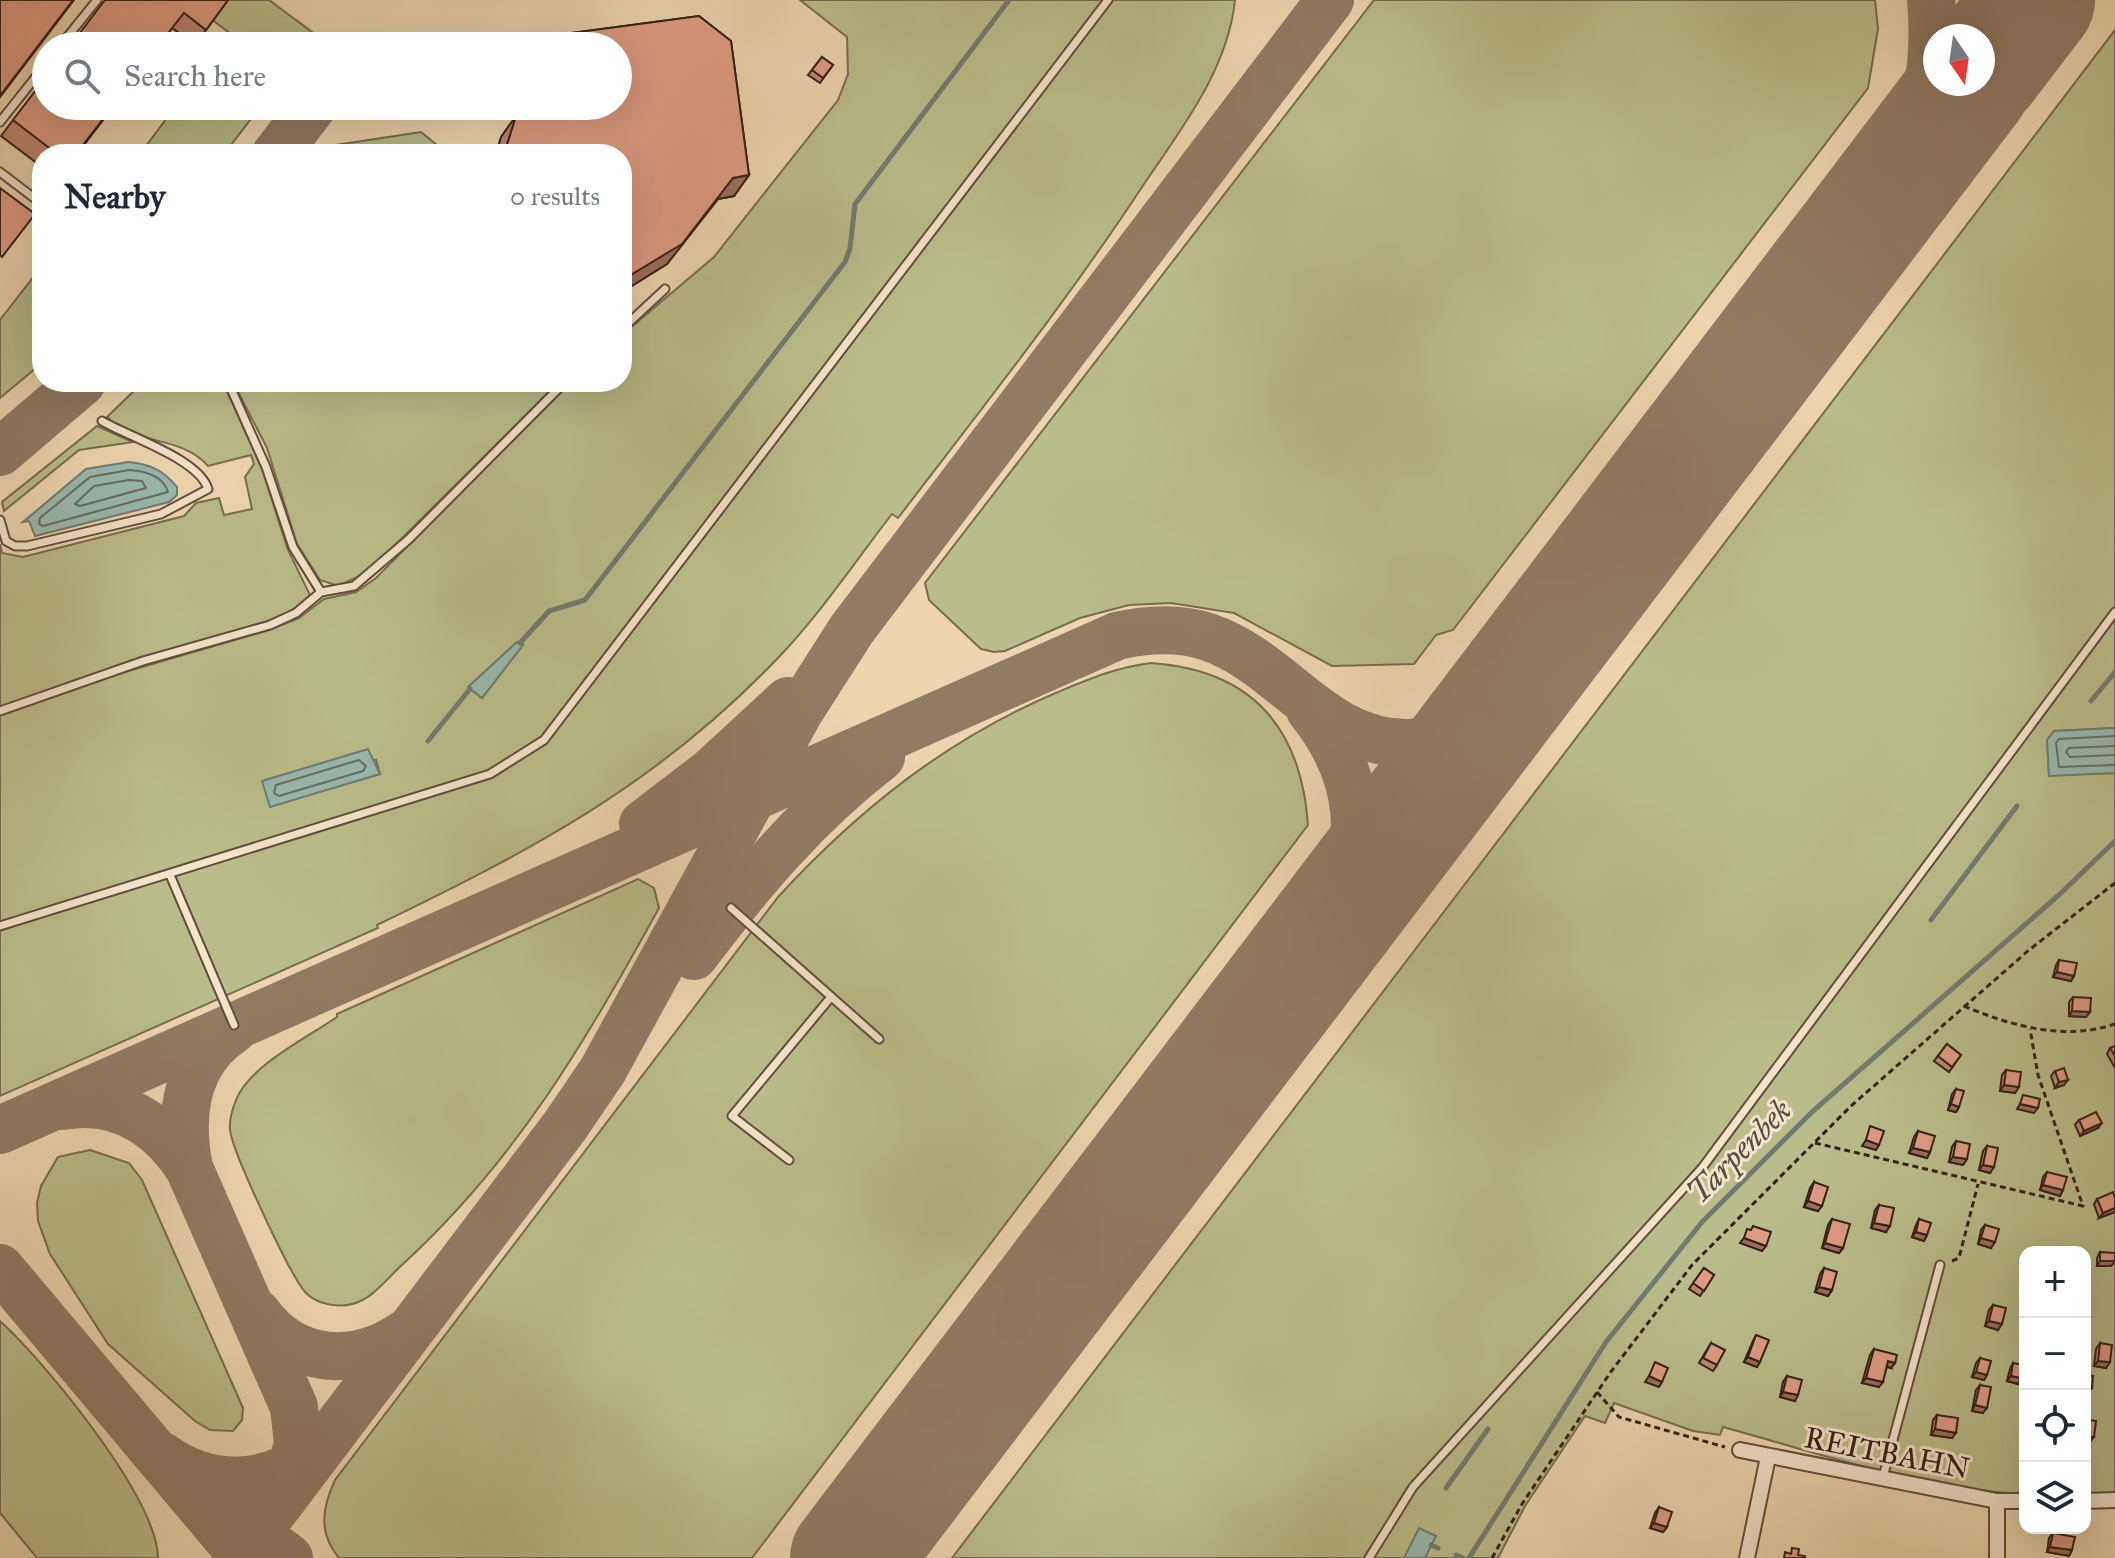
<!DOCTYPE html>
<html lang="en">
<head>
<meta charset="utf-8">
<style>
	body { margin:0; font-family:"IM FELL Great Primer",serif; background:#f6f6f7; color:#1f2937 }
	.controls { position:absolute; right:24px; bottom:24px; display:grid; overflow:hidden; border-radius:16px; box-shadow:0 8px 32px #0002 }
	.controls button { width:72px; height:72px; display:grid; place-items:center; padding:0; border:0; border-bottom:2px solid #e0e1e3; background:#fff; color:#1f2937; font:40px sans-serif }
	.compass { position:absolute; left:1923px; top:24px; width:72px; height:72px; border-radius:50%; background:#fff; box-shadow:0 8px 32px #0002; rotate:167deg }
	.list { margin:0; padding:0; list-style:none }
	h2 { display:flex; justify-content:space-between; align-items:center; height:104px; margin:0; padding:0 32px; font-size:34px }
	h2 small { font-size:26px; font-weight:400; color:#747a83 }
	.icon { flex:none; width:44px; height:44px; fill:none; stroke:currentColor; stroke-width:2; stroke-linecap:round; stroke-linejoin:round }
	.map { position:relative; flex:none; width:2115px; height:1558px; overflow:hidden }
	.search { position:absolute; background:#fff; box-shadow:0 8px 32px #0002; left:32px; top:32px; width:600px; height:88px; display:flex; align-items:center; gap:20px; box-sizing:border-box; padding:0 28px; border-radius:44px; color:#747a83; font-size:30px }
	.panel { position:absolute; background:#fff; box-shadow:0 8px 32px #0002; left:32px; top:144px; width:600px; height:248px; border-radius:32px }
	.map>svg:first-child { display:block }
	.green { fill:#b9bd89; stroke:#766e51; stroke-width:2; fill-rule:evenodd }
	.water { fill:#99b9af; stroke:#707c73; stroke-width:2 }
	.lines { fill:none; stroke-linecap:round; stroke-linejoin:round }
	.shore { stroke:#666c64; stroke-width:2 }
	.stream { stroke:#707c73; stroke-width:5 }
	.taxiway { stroke:#907b64; stroke-width:48 }
	.runway { stroke:#907b64; stroke-width:120 }
	.service-casing { stroke:#624e3e; stroke-width:11 }
	.minor-casing { stroke:#624e3e; stroke-width:18 }
	.path { stroke:#332019; stroke-width:3; stroke-dasharray:6 4; stroke-linecap:butt }
	.service { stroke:#f3e4ca; stroke-width:7 }
	.minor { stroke:#f3e4ca; stroke-width:14 }
	.wall { fill:#c08670; stroke:#332019; stroke-width:2 }
	.shaded-wall { fill:#9c6d5b; stroke:#332019; stroke-width:2 }
	.building { fill:#df9c82; stroke:#332019; stroke-width:2 }
	.labels { text-anchor:middle; stroke-width:6; stroke-linejoin:round; paint-order:stroke }
	.street-label { font-size:30px; fill:#332019; stroke:#f3e4ca }
	.water-label { font-size:32px; font-style:italic; fill:#524e46; stroke:#f3e4ca }
</style>
</head>
<body>
<div class="map">
<svg width="2115" height="1558" viewBox="0 0 2115 1558">
	<rect width="100%" height="100%" fill="#edd6ae"/>
	<filter id="stains"><feTurbulence type="fractalNoise" baseFrequency=".0025" numOctaves="4"/><feColorMatrix values="0 0 0 0 .2 0 0 0 0 .09 0 0 0 0 .02 0 0 0 .5 -.17"/></filter>
	<radialGradient id="worn" r=".72"><stop offset=".6" stop-color="#630" stop-opacity="0"/><stop offset="1" stop-color="#630" stop-opacity=".3"/></radialGradient>
	<!-- green -->
	<g class="green">
		<path d="M226,0h43l47,35 -9,11h-85l9,-12 -20,-15z"/>
		<path d="M800,0h435c-7,69 -53,128 -91,184 -76,116 -162,224 -246,334l-6,-4c-38,49 -74,103 -117,147 -120,125 -245,190 -398,264l1,3 -378,168v-552l2,9 21,4 161,-41 12,-13 23,-5 5,17 28,-6 -7,-32 9,-13 -3,-9 -43,11c-26,-31 -74,-20 -101,-49l36,-35h80l39,87 26,81 22,45 -17,15 -25,11 -196,60 2,6 195,-57 30,-12 25,-19 32,-7 20,-14 195,-196h51v-47l92,-78 124,-157 10,-26 -1,-37zM517,642l6,2 -41,54 -13,-10zM368,750l3,11 5,-1 4,14 -110,32z"/>
		<path d="M1374,0h501l3,29 -10,59 -415,542 -17,5 -22,29 -82,2 -98,-53 -63,-10 -42,2 -49,13 -75,33 -11,1 -13,-3 -52,-49 -4,-17z"/>
		<path d="M2115,30v698l-61,3 -7,9 2,35 66,-2v720l-30,2v-243h-60v242c-103,-4 -203,-40 -302,-67l-3,8 -27,-4 -79,-28 -9,20 -20,-7 -60,90 -27,52h-546z"/>
		<path d="M176,106h85l-37,48h-84z"/>
		<path d="M421,132l27,22h-119l7,-9z"/>
		<path d="M42,266v97l-42,35v-78z"/>
		<path d="M233,382h326l-191,190 -30,14 -18,-6 -23,-36 -30,-96z"/>
		<path d="M97,426l36,16 -54,8 -75,61 -2,-9z"/>
		<path d="M1151,663c100,7 150,64 157,162l-556,733h-413c-21,-25 -17,-50 -4,-78l443,-583c80,-87 170,-159 280,-205 31,-13 59,-25 93,-29z"/>
		<path d="M638,879l16,9 5,20c-74,134 -141,250 -256,356 -15,13 -31,36 -51,40 -15,4 -35,0 -46,-11 -15,-15 -70,-135 -75,-158 -3,-10 1,-25 5,-35 13,-34 72,-63 101,-83v-3z"/>
		<path d="M90,1150l39,13 13,17 101,228 -1,12 -9,11 -23,-1 -15,-9 -87,-77 -58,-90 -12,-33 -1,-18 4,-17 17,-29z"/>
		<path d="M0,1321c46,42 157,177 158,237h-121l-37,-45z"/>
	</g>
	<!-- water -->
	<g class="water">
		<path d="M128,462c22,2 35,8 49,25v8l-8,7 -134,34 -6,-15 -6,1 63,-53z"/>
		<path d="M517,642l6,3 -41,53 -14,-11z"/>
		<path d="M2115,728v45l-66,3 -2,-36 7,-9z"/>
		<path d="M368,749l12,25 -110,33 -8,-26z"/>
		<path d="M1419,1528l17,8 -11,22h-21z"/>
	</g>
	<g class="lines">
		<!-- shore -->
		<g class="shore">
			<path d="M129,470c16,1 34,6 39,22l-125,34 -4,-2 1,-6 50,-41z"/>
			<path d="M129,480l13,1 4,7 -66,18 -5,-2 19,-18z"/>
			<path d="M2115,736l-56,3 -3,4 3,24 56,-2"/>
			<path d="M2115,746l-46,2 -3,4 4,5 45,-2"/>
			<path d="M359,760l7,6 -3,5 -84,25 -5,-3 2,-8z"/>
		</g>
		<!-- stream -->
		<g class="stream">
			<path d="M520,643l29,-32 36,-11 260,-338 5,-14 5,-44 154,-204"/>
			<path d="M2091,701l24,-29"/>
			<path d="M428,741l42,-52"/>
			<path d="M1931,920l86,-114"/>
			<path d="M1446,1488l42,-59"/>
			<path d="M1431,1545l7,3"/>
			<path d="M1456,1555l7,3"/>
			<path d="M1469,1558l137,-216 96,-120 110,-110 248,-218 55,-53"/>
		</g>
		<!-- taxiway -->
		<g class="taxiway">
			<path d="M276,154l37,-48"/>
			<path d="M1897,181c28,-60 40,-115 34,-181"/>
			<path d="M0,452l82,-70"/>
			<path d="M1310,710c54,67 56,134 24,210"/>
			<path d="M643,824l68,-52 77,-71"/>
			<path d="M694,956c56,-74 113,-142 187,-199"/>
			<path d="M63,1106c55,-10 97,18 126,62l105,239 4,36 -11,44"/>
			<path d="M0,1130l1117,-494c31,-7 61,-9 91,1 75,25 115,108 201,106 36,-1 67,-18 92,-42"/>
			<path d="M189,1168c-10,-52 -4,-107 44,-138"/>
			<path d="M0,1268l244,290"/>
			<path d="M257,1313c37,52 99,55 149,20"/>
			<path d="M162,1456c47,34 103,32 150,-2"/>
			<path d="M232,1515l57,43"/>
			<path d="M238,1558l327,-432 38,-56 196,-358 53,-83 478,-629"/>
		</g>
		<!-- runway -->
		<g class="runway">
			<path d="M1983,68l52,-68"/>
			<path d="M850,1558l1121,-1474"/>
		</g>
		<!-- service casing -->
		<g class="service-casing">
			<g id="service">
				<path d="M60,46l37,-46"/>
				<path d="M0,122l46,-58"/>
				<path d="M0,172l42,32"/>
				<path d="M622,329l43,-40"/>
				<path d="M228,382l38,85 27,80 28,45"/>
				<path d="M0,520l6,21 9,5h12l134,-32 47,-25c-9,-30 -79,-52 -106,-68"/>
				<path d="M0,711l143,-50 127,-36 26,-12 25,-21 33,-6 55,-47 156,-157"/>
				<path d="M170,875l64,150"/>
				<path d="M731,908l148,131"/>
				<path d="M0,926l490,-152 54,-34 564,-740"/>
				<path d="M789,1160l-57,-44 99,-119"/>
				<path d="M1883,1477l57,-212"/>
				<path d="M1369,1558l44,-71 289,-319 413,-556"/>
			</g>
		</g>
		<!-- minor casing -->
		<g class="minor-casing">
			<g id="minor">
				<path d="M1740,1450l257,51h28"/>
				<path d="M2085,1501l30,-1"/>
				<path d="M1747,1558l21,-101"/>
				<path d="M1997,1558v-57"/>
			</g>
		</g>
		<!-- path -->
		<g class="path">
			<path d="M1964,1006c47,20 101,35 151,18"/>
			<path d="M1815,1143l268,63 -45,-131 -8,-46"/>
			<path d="M1952,1261l7,-3 19,-74"/>
			<path d="M1597,1392l22,25 106,30"/>
			<path d="M1492,1558l30,-54 88,-131 82,-108 159,-159 178,-156 86,-67"/>
		</g>
		<!-- service -->
		<use href="#service" class="service"/>
		<!-- minor -->
		<use href="#minor" class="minor"/>
	</g>
	<!-- wall -->
	<g class="wall">
		<path d="M228,0l-33,45 -23,-17 -13,18h-89z"/>
		<path d="M699,16l32,25 18,134 -15,21 -16,3 -51,65 -45,28v-138h-126l5,-17 22,-31h95v-60h-62l8,-12z"/>
		<path d="M822,57l11,8 -13,18 -12,-8z"/>
		<path d="M46,106h68l-37,48h-35v13l-41,-31 12,-16z"/>
		<path d="M2059,960l15,16 -3,5 -18,-4 3,-12z"/>
		<path d="M2073,997l17,15 -4,5 -17,-1v-14z"/>
		<path d="M1947,1044l14,11 -12,17 -15,-11z"/>
		<path d="M2115,1046v22l-8,-14 3,-6z"/>
		<path d="M2006,1070l9,23 -15,-2 2,-16z"/>
		<path d="M2055,1071l9,14 -9,3 -4,-12z"/>
		<path d="M1956,1089l3,18 -3,5 -8,-2 4,-16z"/>
		<path d="M2079,1120l19,8 -18,8 -5,-11z"/>
		<path d="M1918,1131l12,21 -3,6 -18,-5 5,-16z"/>
		<path d="M1956,1141l11,18 -4,6 -14,-3 3,-15z"/>
		<path d="M1987,1146l3,27 -11,-3 4,-19z"/>
		<path d="M2047,1172l16,18 -3,6 -20,-6 3,-13z"/>
		<path d="M1814,1182l4,29 -14,-4 6,-19z"/>
		<path d="M2097,1199l18,13 -16,6 -5,-14z"/>
		<path d="M1879,1205l7,27 -15,-4 4,-18z"/>
		<path d="M1832,1219l11,29 -4,5 -17,-5 6,-23z"/>
		<path d="M1919,1219l8,16 -3,6 -12,-4 4,-12z"/>
		<path d="M1985,1225l6,23 -13,-4 3,-14z"/>
		<path d="M2100,1252l15,9 -4,5h-14v-8z"/>
		<path d="M1704,1268l10,7 -14,21 -11,-7z"/>
		<path d="M1824,1268l8,22 -4,6 -13,-4 5,-18z"/>
		<path d="M1993,1305l5,25 -13,-4 4,-16z"/>
		<path d="M1756,1335l1,32 -13,-5 9,-21z"/>
		<path d="M1711,1343l6,22 -4,6 -14,-8z"/>
		<path d="M2100,1343l6,25 -12,-2 2,-17z"/>
		<path d="M1874,1349l17,19 -4,-1 -8,20 -17,-4 8,-28z"/>
		<path d="M1980,1358l4,22 -12,-3 4,-14z"/>
		<path d="M2013,1363l8,15 -3,6 -11,-3 3,-12z"/>
		<path d="M1787,1376l8,25 -15,-4 3,-15z"/>
		<path d="M1980,1385l3,28 -11,-2 4,-21z"/>
		<path d="M1937,1415l15,23 -21,-3 2,-15z"/>
		<path d="M1659,1507l8,20 -4,5 -13,-4 5,-15z"/>
		<path d="M2053,1533l19,17 -3,6 -22,-4 2,-14z"/>
	</g>
	<!-- shaded-wall -->
	<g class="shaded-wall">
		<path d="M73,0h1l-74,97v-1z"/>
		<path d="M749,175l-15,21 -16,3 -51,65 -45,28v-11l2,-2 109,-101z"/>
		<path d="M2057,972l17,4 -3,5 -18,-4z"/>
		<path d="M2072,1011l18,1 -4,5 -17,-1z"/>
		<path d="M2068,1080l-4,5 -9,3 4,-6z"/>
		<path d="M2004,1085l15,2 -4,6 -15,-2z"/>
		<path d="M1951,1104l8,3 -3,5 -8,-2z"/>
		<path d="M2020,1104l18,4 -4,5 -17,-4z"/>
		<path d="M2102,1123l-4,5 -18,8 4,-5z"/>
		<path d="M1866,1140l13,5 -3,5 -14,-4z"/>
		<path d="M1913,1148l17,4 -3,6 -18,-5z"/>
		<path d="M1953,1157l14,2 -4,6 -14,-3z"/>
		<path d="M1983,1165l11,2 -4,6 -11,-3z"/>
		<path d="M2043,1185l20,5 -3,6 -20,-6z"/>
		<path d="M1808,1201l14,5 -4,5 -14,-4z"/>
		<path d="M2115,1208v4l-16,6 4,-5z"/>
		<path d="M1874,1223l16,3 -4,6 -15,-4z"/>
		<path d="M1916,1232l11,3 -3,6 -12,-4z"/>
		<path d="M1744,1238l22,8 -4,5 -22,-8z"/>
		<path d="M1981,1238l14,4 -4,6 -13,-4z"/>
		<path d="M1825,1243l18,5 -4,5 -17,-5z"/>
		<path d="M2100,1261h15l-4,5h-14z"/>
		<path d="M1819,1287l13,3 -4,6 -13,-4z"/>
		<path d="M1989,1321l13,3 -4,6 -13,-4z"/>
		<path d="M1748,1357l12,5 -3,5 -13,-5z"/>
		<path d="M1888,1361l7,2 -4,5 -6,-2z"/>
		<path d="M2098,1361l12,1 -4,6 -12,-2z"/>
		<path d="M1976,1372l11,3 -3,5 -12,-3z"/>
		<path d="M1649,1376l13,6 -3,5 -14,-5z"/>
		<path d="M2011,1376l10,2 -3,6 -11,-3z"/>
		<path d="M1866,1378l17,4 -4,5 -17,-4z"/>
		<path d="M2085,1387l7,1 -4,5h-3z"/>
		<path d="M1783,1392l15,3 -3,6 -15,-4z"/>
		<path d="M1975,1405l12,3 -4,5 -11,-2z"/>
		<path d="M1935,1429l21,4 -4,5 -21,-3z"/>
		<path d="M2085,1436l9,1 -4,5h-5z"/>
		<path d="M1654,1523l13,4 -4,5 -13,-4z"/>
		<path d="M2050,1547l22,3 -3,6 -22,-4z"/>
	</g>
	<!-- building -->
	<g class="building">
		<path d="M0,0h73l-73,96z"/>
		<path d="M105,0h123l-22,30 -22,-17 -26,33h-88z"/>
		<path d="M699,16l32,25 18,134 -16,3 -51,66 -58,35 -2,-1v-124h-118l12,-38 7,-10h95v-60h-50l-4,-12z"/>
		<path d="M822,57l11,8 -10,13 -11,-8z"/>
		<path d="M46,77v29h67l-37,48h-19l-44,-34z"/>
		<path d="M0,188l35,26 -33,43 -2,-2z"/>
		<path d="M2059,960l18,3 -3,13 -17,-4z"/>
		<path d="M2073,997l18,1 -1,14 -18,-1z"/>
		<path d="M1947,1044l14,11 -9,12 -14,-11z"/>
		<path d="M2115,1046v10l-5,-8z"/>
		<path d="M2064,1068l4,12 -9,2 -4,-11z"/>
		<path d="M2006,1070l15,2 -2,15 -15,-2z"/>
		<path d="M1956,1089l8,2 -5,16 -8,-3z"/>
		<path d="M2023,1095l17,4 -2,9 -18,-4z"/>
		<path d="M2096,1112l6,11 -18,8 -5,-11z"/>
		<path d="M1870,1126l14,5 -5,14 -13,-5z"/>
		<path d="M1918,1131l17,5 -5,16 -17,-4z"/>
		<path d="M1956,1141l14,3 -3,15 -14,-2z"/>
		<path d="M1987,1146l11,2 -4,19 -11,-2z"/>
		<path d="M2047,1172l20,5 -4,13 -20,-5z"/>
		<path d="M1814,1182l14,5 -6,19 -14,-5z"/>
		<path d="M2113,1192l2,6v10l-12,5 -6,-14z"/>
		<path d="M1879,1205l15,3 -4,18 -16,-3z"/>
		<path d="M1832,1219l18,5 -7,24 -18,-5z"/>
		<path d="M1919,1219l12,4 -4,12 -11,-3z"/>
		<path d="M1985,1225l14,4 -4,13 -14,-4z"/>
		<path d="M1753,1226l18,6 -5,14 -22,-8 3,-9 4,1z"/>
		<path d="M2100,1252l15,1v8h-15z"/>
		<path d="M1704,1268l10,7 -10,16 -11,-8z"/>
		<path d="M1824,1268l13,4 -5,18 -13,-3z"/>
		<path d="M1993,1305l13,3 -4,16 -13,-3z"/>
		<path d="M1756,1335l13,5 -9,22 -12,-5z"/>
		<path d="M1711,1343l14,7 -8,15 -14,-7z"/>
		<path d="M2100,1343l12,2 -2,17 -12,-1z"/>
		<path d="M1874,1349l23,6 -2,8 -7,-2 -5,21 -17,-4z"/>
		<path d="M1980,1358l11,3 -4,14 -11,-3z"/>
		<path d="M1655,1362l13,6 -6,14 -13,-6z"/>
		<path d="M2013,1363l11,2 -3,13 -10,-2z"/>
		<path d="M2085,1375l8,1 -1,12 -7,-1z"/>
		<path d="M1787,1376l15,4 -4,15 -15,-3z"/>
		<path d="M1980,1385l11,2 -4,21 -12,-3z"/>
		<path d="M1937,1415l21,3 -2,15 -21,-4z"/>
		<path d="M2085,1419l11,2 -2,16 -9,-1z"/>
		<path d="M1659,1507l13,5 -5,15 -13,-4z"/>
		<path d="M2053,1533l22,4 -3,13 -22,-3z"/>
		<path d="M1792,1548l7,1 -1,6 7,1v2h-21l1,-6 6,2z"/>
	</g>
	<g class="labels">
		<!-- street labels -->
		<g class="street-label">
			<text transform="translate(1887 1453) rotate(11)" y="10">REITBAHN</text>
		</g>
		<!-- water labels -->
		<g class="water-label">
			<text transform="translate(1739 1151) rotate(-45)" y="11">Tarpenbek</text>
		</g>
	</g>
	<rect width="100%" height="100%" filter="url(#stains)"/>
	<rect width="100%" height="100%" fill="url(#worn)"/>
</svg>
<div class="controls">
<button>+</button>
<button>−</button>
<button><svg class="icon" aria-label="locate" viewBox="0 0 24 24"><circle cx="12" cy="12" r="6"/><path d="M12 2v4M12 18v4M2 12h4M18 12h4"/></svg></button>
<button><svg class="icon" aria-label="layers" viewBox="0 0 24 24"><path d="M12 4l9 5-9 5-9-5zM3 14l9 5 9-5"/></svg></button>
</div>
<svg class="compass" viewBox="-18 -18 36 36"><path d="M0-13l5 13h-10z" fill="#e53935"/><path d="M0 13l5-13h-10z" fill="#747a83"/></svg>
<div class="search"><svg class="icon" aria-label="search" viewBox="0 0 24 24"><circle cx="10" cy="10" r="6"/><path d="M15 15l6 6"/></svg>Search here</div>
<section class="panel">
<h2>Nearby<small>0 results</small></h2>
<ul class="list">
</ul>
</section>
</div>
</body>
</html>
